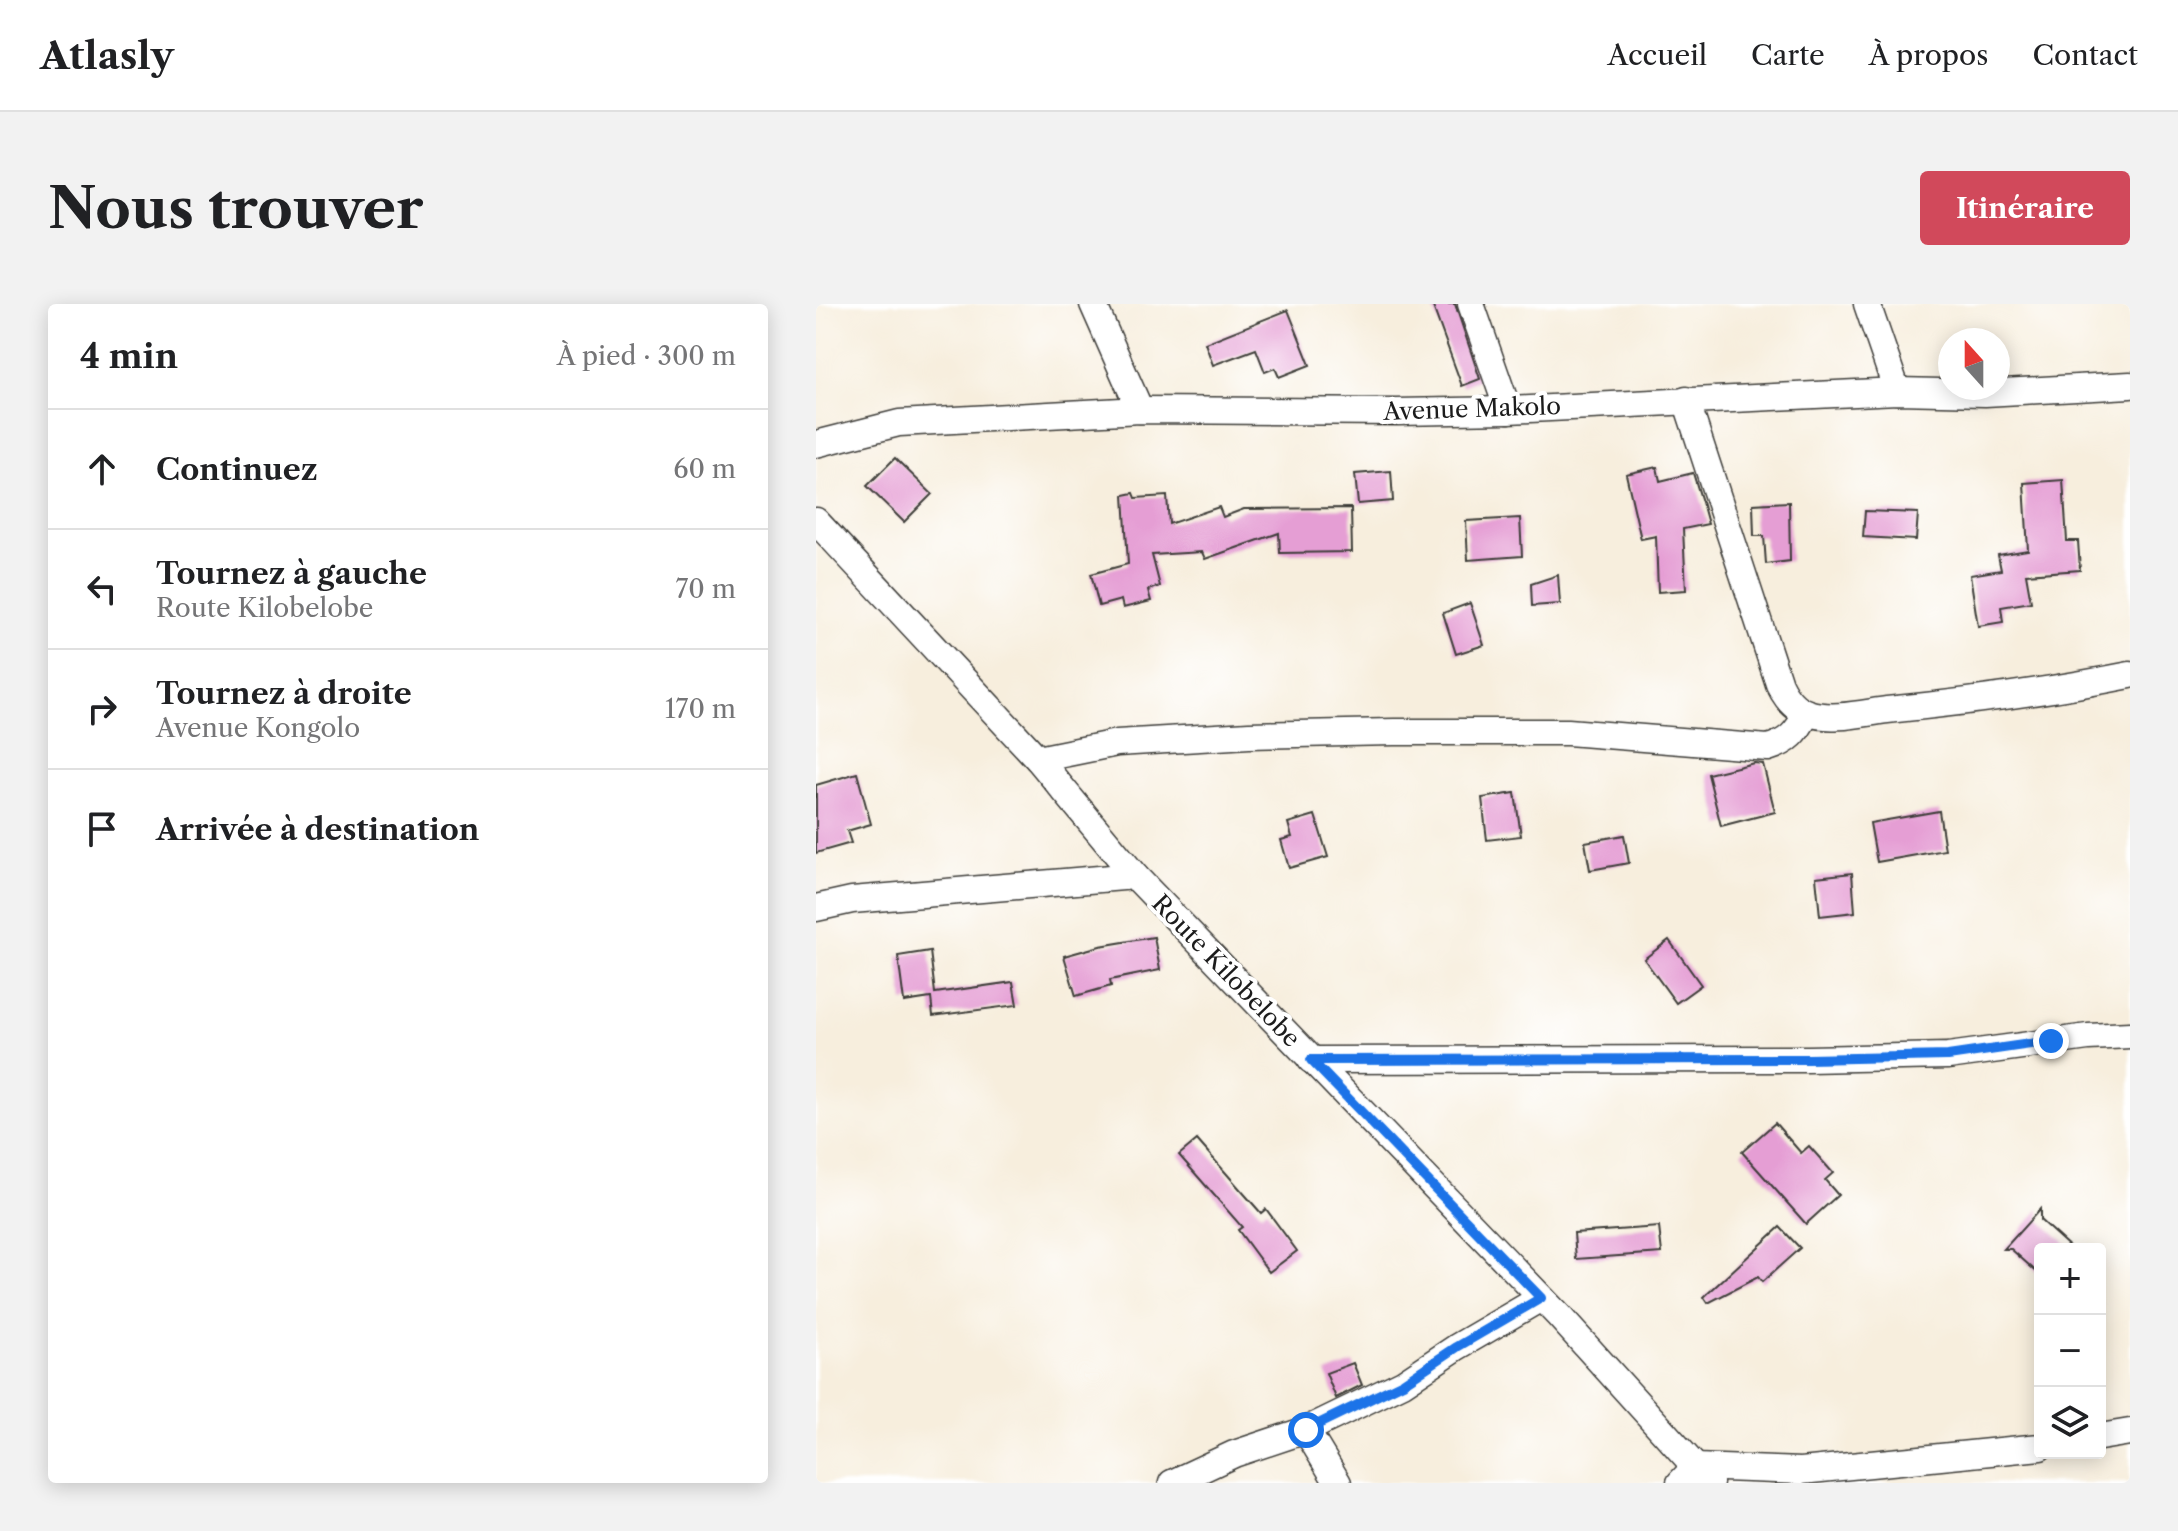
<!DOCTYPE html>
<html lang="fr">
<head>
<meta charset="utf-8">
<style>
	body { margin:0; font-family:"Libre Caslon Text",serif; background:#f2f2f2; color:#202124 }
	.controls { position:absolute; right:24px; bottom:24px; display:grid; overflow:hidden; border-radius:8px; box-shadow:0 4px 20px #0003 }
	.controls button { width:72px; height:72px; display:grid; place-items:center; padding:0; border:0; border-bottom:2px solid #e0e0e0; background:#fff; color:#202124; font:40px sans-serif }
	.compass { position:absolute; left:1122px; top:24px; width:72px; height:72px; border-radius:50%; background:#fff; box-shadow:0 4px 20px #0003; rotate:339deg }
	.stop { position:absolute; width:24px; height:24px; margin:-18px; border:6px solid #1a73e8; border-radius:50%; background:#fff }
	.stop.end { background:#1a73e8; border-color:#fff; box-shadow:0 2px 8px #0008 }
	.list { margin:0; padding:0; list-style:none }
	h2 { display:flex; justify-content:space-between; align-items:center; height:104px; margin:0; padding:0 32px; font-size:34px }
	h2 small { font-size:26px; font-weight:400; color:#757577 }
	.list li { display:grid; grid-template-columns:52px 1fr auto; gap:24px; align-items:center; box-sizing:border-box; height:120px; padding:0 32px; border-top:2px solid #e0e0e0 }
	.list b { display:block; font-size:30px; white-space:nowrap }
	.list p { margin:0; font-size:26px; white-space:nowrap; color:#757577 }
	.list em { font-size:26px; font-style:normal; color:#757577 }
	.icon { flex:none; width:44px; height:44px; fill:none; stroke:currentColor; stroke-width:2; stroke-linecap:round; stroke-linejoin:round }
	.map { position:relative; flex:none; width:1314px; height:1179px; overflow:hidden; border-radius:8px }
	header { display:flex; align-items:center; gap:48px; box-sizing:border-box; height:112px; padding:0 40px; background:#fff; border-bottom:2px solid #e0e0e0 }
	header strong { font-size:38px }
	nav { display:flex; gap:44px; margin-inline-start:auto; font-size:28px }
	.intro { display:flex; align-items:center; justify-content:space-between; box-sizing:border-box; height:192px; padding:0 48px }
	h1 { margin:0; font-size:56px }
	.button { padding:20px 36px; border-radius:8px; background:#d1495b; color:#fff; font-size:28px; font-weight:700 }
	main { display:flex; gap:48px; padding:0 48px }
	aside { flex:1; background:#fff; border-radius:8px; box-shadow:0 4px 20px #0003 }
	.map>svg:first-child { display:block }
	.building { fill:#e59ed4 }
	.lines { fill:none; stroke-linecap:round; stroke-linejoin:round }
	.street-casing { stroke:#3d3c39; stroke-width:29 }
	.street { stroke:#fff; stroke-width:26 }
	.route { stroke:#1a73e8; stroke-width:10 }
	.labels { text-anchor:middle; stroke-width:8; stroke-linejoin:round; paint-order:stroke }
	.street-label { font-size:24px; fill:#1c1c1c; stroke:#fff }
</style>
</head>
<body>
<header>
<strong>Atlasly</strong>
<nav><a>Accueil</a><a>Carte</a><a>À propos</a><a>Contact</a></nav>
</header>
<div class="intro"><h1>Nous trouver</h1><a class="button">Itinéraire</a></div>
<main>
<aside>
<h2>4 min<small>À pied · 300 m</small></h2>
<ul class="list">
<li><svg class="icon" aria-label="ahead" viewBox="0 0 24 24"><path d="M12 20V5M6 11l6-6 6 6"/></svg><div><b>Continuez</b></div><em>60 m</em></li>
<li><svg class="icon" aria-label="left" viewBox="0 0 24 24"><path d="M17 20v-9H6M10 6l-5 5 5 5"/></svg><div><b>Tournez à gauche</b><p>Route Kilobelobe</p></div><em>70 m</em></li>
<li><svg class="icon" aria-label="right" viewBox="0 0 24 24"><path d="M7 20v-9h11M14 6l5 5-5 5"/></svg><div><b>Tournez à droite</b><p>Avenue Kongolo</p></div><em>170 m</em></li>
<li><svg class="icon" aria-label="arrive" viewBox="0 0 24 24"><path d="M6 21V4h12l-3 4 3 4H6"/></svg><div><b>Arrivée à destination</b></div></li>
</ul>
</aside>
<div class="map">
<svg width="1314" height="1179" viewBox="0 0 1314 1179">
	<rect width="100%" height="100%" fill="#fff"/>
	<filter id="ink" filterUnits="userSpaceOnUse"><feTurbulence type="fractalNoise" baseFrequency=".0125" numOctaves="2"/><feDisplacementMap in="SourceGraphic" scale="16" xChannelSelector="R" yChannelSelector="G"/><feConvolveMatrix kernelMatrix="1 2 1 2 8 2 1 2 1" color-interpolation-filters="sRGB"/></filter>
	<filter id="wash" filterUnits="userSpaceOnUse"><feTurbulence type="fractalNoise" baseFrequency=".006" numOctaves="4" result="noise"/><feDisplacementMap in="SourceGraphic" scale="32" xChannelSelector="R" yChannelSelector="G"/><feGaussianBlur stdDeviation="1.8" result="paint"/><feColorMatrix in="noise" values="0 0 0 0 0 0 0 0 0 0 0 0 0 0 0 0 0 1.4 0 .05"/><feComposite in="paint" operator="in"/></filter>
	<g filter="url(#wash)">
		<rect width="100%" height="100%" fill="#f7eedd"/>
		<g id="blocks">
			<!-- building -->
			<g class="building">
				<path d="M616,0h23l25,75 -18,7z"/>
				<path d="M472,6l22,55 -31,12 -4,-9 -10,4 -9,-23 -43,16 -8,-22z"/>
				<path d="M79,154l37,36 -28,28 -37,-36z"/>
				<path d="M841,163l3,14 33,-8 9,29 6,22 -25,5 3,61 -28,2 -2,-56 -15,3 -15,-65z"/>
				<path d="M575,167l2,30 -35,3 -3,-30z"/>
				<path d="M1247,176l4,61h11l2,29 -54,4 5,28 -30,5 2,15 -25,4 -8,-51 31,-5 -3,-15 30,-5 -4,-67z"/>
				<path d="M318,189l2,5 31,-2 2,28 50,-17 4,10 21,-8 107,-1 1,44 -72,1 -1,-20 -74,26 -3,-7 -50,3 8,31 -12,4 3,11 -28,7 -2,-8 -22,6 -8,-32 37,-10 -4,-69z"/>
				<path d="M973,198l1,59 -24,3 -2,-28h-10l-1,-32z"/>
				<path d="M1049,207l53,2 -2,27 -53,-3z"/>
				<path d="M704,214l2,38 -54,4 -2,-39z"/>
				<path d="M742,271l2,29 -28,2 -1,-22z"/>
				<path d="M654,299l14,42 -28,9 -13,-41z"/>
				<path d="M938,459l9,1 12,48 -54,14 -13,-52z"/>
				<path d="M41,469l14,51 -24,7 4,12 -35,10v-68z"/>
				<path d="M699,489l6,43 -34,4 -5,-42z"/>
				<path d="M1123,507l6,39 -68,12 -7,-39z"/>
				<path d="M499,511l13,42 -39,11 -8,-28 11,-3 -4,-14z"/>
				<path d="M808,531l5,28 -39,7 -5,-28z"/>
				<path d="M1036,569l3,39 -35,4 -4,-39z"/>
				<path d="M338,633l6,33 -50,10 1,6 -35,10 -12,-40 36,-10z"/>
				<path d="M853,636l32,45 -25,18 -32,-44z"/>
				<path d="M114,647l5,42 78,-11 4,23 -84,11 -2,-18 -27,4 -6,-46z"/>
				<path d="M959,819l26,30 8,-7 24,27 -8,7 13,15 -32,29 -64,-72z"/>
				<path d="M381,836l64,73 5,-4 31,42 -28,21 -31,-42 4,-3 -63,-72z"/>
				<path d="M1224,905v11l32,29h-32v26l-29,-26h-7z"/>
				<path d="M843,923l3,26 -86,6 -2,-26z"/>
				<path d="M964,923l20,21 -38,34 -4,-5 -50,26 -4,-6z"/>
				<path d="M537,1059l9,22 -26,13 -10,-25z"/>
			</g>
		</g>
	</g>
	<g filter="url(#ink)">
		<use href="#blocks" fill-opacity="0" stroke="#3d3c39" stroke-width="2"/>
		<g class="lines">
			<!-- street casing -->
			<g class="street-casing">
				<g id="street">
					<path d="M277,0l47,106"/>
					<path d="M655,0l37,106"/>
					<path d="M1051,0l30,87"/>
					<path d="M870,96l93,284c6,13 15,25 29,29 24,8 55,0 79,-3 82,-8 163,-19 243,-35"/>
					<path d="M0,140l83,-21 241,-13 257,2 111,-2 389,-19 88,2 145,-8"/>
					<path d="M0,217l222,238 97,117 424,440 151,167"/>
					<path d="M222,455l79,-16 132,-8 145,-3h174l200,16c21,-6 29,-16 39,-35"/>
					<path d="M0,604l36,-8 283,-24"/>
					<path d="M495,756l497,-1 140,-3 140,-19 42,-2"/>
					<path d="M490,1126l32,53"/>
					<path d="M1284,1133l30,-5"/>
					<path d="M356,1179l62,-29 72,-24 97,-47 54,-36 84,-49"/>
					<path d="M864,1179l15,-16 106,4 239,-24"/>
				</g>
			</g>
			<!-- street -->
			<use href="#street" class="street"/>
		</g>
	</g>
	<g class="lines" filter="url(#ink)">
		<!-- route -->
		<path class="route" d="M490,1126l97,-47 54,-36 84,-49 -230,-238 497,-1 140,-3 103,-15"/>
	</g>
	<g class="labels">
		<!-- street labels -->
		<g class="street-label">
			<text transform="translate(656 105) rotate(-2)" y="8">Avenue Makolo</text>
			<text transform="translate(410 667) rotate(46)" y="8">Route Kilobelobe</text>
		</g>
	</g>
</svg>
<div class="controls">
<button>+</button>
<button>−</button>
<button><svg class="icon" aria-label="layers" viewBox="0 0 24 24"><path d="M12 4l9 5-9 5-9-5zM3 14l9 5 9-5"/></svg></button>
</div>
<svg class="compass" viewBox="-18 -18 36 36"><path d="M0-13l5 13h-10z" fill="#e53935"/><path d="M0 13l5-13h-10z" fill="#757577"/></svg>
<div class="stop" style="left:490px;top:1126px"></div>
<div class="stop end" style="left:1235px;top:737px"></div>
</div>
</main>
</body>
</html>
